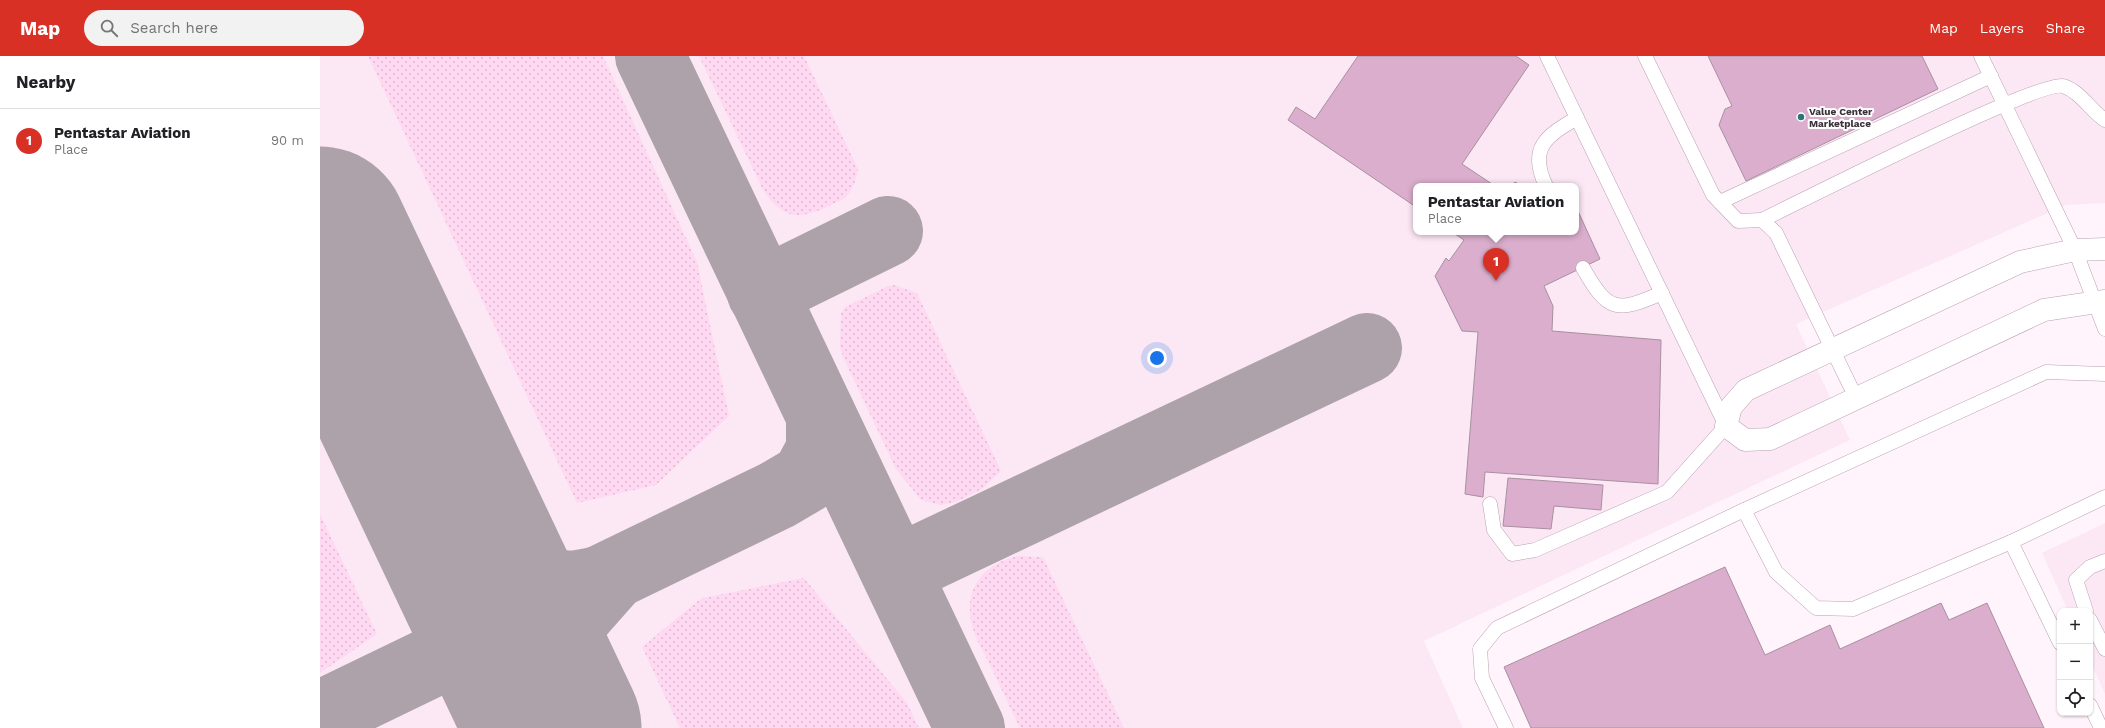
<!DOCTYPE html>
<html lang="en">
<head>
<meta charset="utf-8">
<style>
	body { margin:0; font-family:"Work Sans",sans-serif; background:#f2f2f2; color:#202124 }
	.controls { position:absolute; right:12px; bottom:12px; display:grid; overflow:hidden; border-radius:8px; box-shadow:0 1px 3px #0004 }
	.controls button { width:36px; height:36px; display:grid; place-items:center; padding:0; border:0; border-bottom:1px solid #e0e0e0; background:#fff; color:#202124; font:20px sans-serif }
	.you { position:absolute; left:837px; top:302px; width:14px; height:14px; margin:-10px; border:3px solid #fff; border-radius:50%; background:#1a73e8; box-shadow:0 0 0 6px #1a73e833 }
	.badge { display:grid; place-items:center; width:26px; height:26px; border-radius:50%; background:#d93025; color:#fff; font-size:13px; font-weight:700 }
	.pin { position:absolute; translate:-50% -33px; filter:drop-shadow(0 1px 2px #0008) }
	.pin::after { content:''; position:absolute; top:21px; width:14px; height:12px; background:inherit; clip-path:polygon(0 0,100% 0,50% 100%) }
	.popup { position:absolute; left:1093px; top:127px; width:166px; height:52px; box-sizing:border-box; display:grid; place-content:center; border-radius:8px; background:#fff; filter:drop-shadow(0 1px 3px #0005); font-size:13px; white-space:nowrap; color:#757577 }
	.popup b { font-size:15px; color:#202124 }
	.popup::after { content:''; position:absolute; left:50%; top:100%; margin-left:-8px; border:8px solid transparent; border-top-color:#fff }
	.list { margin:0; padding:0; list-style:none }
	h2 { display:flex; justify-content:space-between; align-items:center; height:52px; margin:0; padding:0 16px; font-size:17px }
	h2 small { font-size:13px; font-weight:400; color:#757577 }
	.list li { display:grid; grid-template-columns:26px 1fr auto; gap:12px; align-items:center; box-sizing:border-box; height:64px; padding:0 16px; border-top:1px solid #e0e0e0 }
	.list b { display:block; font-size:15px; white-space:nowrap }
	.list p { margin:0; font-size:13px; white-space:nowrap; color:#757577 }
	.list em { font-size:13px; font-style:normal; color:#757577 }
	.icon { flex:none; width:22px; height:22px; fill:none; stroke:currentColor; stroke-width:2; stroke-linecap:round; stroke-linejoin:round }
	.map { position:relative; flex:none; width:1785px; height:672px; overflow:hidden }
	header { display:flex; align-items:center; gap:24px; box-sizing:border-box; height:56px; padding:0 20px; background:#d93025; color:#fff }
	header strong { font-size:19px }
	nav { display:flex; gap:22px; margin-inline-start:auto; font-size:14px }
	.search { width:280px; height:36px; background:#f2f2f2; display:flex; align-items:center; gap:10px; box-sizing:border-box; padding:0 14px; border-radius:22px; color:#757577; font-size:15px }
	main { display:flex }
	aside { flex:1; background:#fff }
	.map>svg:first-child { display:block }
	.built { fill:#fce8f5; fill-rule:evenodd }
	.grass { fill:url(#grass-dots) }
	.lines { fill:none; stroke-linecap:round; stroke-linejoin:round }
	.taxiway { stroke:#ada2a9; stroke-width:70 }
	.runway { stroke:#ada2a9; stroke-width:175 }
	.building { fill:#daaecc; stroke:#a890a0 }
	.service-casing { stroke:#b9a1b2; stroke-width:15 }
	.minor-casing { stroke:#b9a1b2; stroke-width:23 }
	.service { stroke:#fff; stroke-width:14 }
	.minor { stroke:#fff; stroke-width:22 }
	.poi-dot { fill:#2b7575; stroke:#fff; stroke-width:1.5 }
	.labels { text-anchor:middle; stroke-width:4; stroke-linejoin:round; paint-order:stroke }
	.poi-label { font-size:10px; font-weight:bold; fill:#3b3138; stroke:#fff; text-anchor:start }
</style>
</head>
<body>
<header>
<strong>Map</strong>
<div class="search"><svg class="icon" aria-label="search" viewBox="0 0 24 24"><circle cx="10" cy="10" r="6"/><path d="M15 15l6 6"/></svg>Search here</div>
<nav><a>Map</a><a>Layers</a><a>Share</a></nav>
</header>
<main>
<aside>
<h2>Nearby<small></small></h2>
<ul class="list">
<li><span class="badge">1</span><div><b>Pentastar Aviation</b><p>Place</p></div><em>90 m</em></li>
</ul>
</aside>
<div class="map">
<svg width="1785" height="672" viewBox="0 0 1785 672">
	<defs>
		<pattern id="grass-dots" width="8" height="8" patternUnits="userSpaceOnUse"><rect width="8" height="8" fill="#ffd8f2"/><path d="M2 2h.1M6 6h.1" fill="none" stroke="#dbbad0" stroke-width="1.8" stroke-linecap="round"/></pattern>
	</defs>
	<rect width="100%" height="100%" fill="#fff4fb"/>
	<!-- built -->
	<g class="built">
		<path d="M0,0h1785v147l-39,2 -270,119 54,116 -426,201 39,87h-1143zM1096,130h160v46h-160z"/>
		<path d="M1785,467v171l-15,-33v-50h-22l-26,-58z"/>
	</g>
	<!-- grass -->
	<g class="grass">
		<path d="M48,0h235l94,206 32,154 -73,69 -79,18z"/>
		<path d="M379,0h105l54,113c-2,11 -5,22 -14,30 -35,16 -55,30 -81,-9z"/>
		<path d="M574,229l23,8 84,178 -19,18 -26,13 -15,3 -20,-5 -25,-31 -53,-112 -3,-10 1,-34 4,-6 43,-21z"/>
		<path d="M0,458l57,120 -57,39z"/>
		<path d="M698,500l25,1 81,171h-104c-10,-20 -19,-41 -29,-61 -6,-13 -16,-28 -19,-42 -9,-36 11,-61 46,-69z"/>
		<path d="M484,522l103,125 12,25h-239l-38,-81 56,-46 5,-3z"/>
	</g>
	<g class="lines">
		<!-- taxiway -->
		<g class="taxiway">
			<path d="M330,0l320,672"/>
			<path d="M442,237l126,-62"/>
			<path d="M137,467c30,29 62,57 106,62 11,2 25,-2 36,-4"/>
			<path d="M576,515l471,-223"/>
			<path d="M0,660l457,-221 29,-17 15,-28v-34"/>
			<path d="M236,672l-5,-43 15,-57 45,-51"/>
		</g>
		<!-- runway -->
		<path class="runway" d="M0,178l234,494"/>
	</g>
	<!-- building -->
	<g class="building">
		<path d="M1038,0h158l13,9 -67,99 33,22h-79v21l-128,-87 8,-13 19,12z"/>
		<path d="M1388,0h214l16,33 -192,92 -27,-56 6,-16 7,-3z"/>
		<path d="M1196,126l2,4h-10z"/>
		<path d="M1257,153l23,50 -56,27 9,20 -1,25 109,9 -3,144 -173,-12 -2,25 -18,-3 13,-162 -16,-1 -27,-55 11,-18 3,3 15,-21 -12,-8h73l1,3 7,-3h43z"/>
		<path d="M1188,422l95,7 -2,25 -47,-4 -3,23 -48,-3z"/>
		<path d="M1405,511l40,88 65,-30 10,24 101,-46 8,17 38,-17 57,125h-513l-27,-61z"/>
	</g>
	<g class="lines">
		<!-- service casing -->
		<g class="service-casing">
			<g id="service">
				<path d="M1325,0l68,139 25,26 24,-1 14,13 81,167"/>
				<path d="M1661,0l94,194 30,79"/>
				<path d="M1226,130c-18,-38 0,-50 31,-68"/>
				<path d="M1400,146l271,-126"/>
				<path d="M1442,164c39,-19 277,-140 301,-134 17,5 28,25 42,34"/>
				<path d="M1263,212c25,44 33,45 79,25"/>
				<path d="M1170,448l4,26 18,24 23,-4 132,-58 59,-66 -179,-370"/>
				<path d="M1424,454l302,-138 59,2"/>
				<path d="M1691,486l49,101"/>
				<path d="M1766,555l-10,-31 14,-13 15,-6"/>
				<path d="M1770,564l15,29"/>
				<path d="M1770,649l11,23"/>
				<path d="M1186,672l-24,-50 -2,-29 17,-21 247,-118 32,62 40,36 37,1 158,-67 94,-45"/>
			</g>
		</g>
		<!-- minor casing -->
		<g class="minor-casing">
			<path id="minor" d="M1785,193l-30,1 -55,12 -274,128 -15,17 -5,19 19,14 25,-1 274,-129 61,-9"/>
		</g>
		<!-- service -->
		<use href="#service" class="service"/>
		<!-- minor -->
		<use href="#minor" class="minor"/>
	</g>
	<!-- markers -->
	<circle class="poi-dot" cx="1481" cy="61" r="4"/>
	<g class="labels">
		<!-- poi labels -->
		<g class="poi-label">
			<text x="1489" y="59">Value Center<tspan x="1489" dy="12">Marketplace</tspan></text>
		</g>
	</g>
</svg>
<div class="controls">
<button>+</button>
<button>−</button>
<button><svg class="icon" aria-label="locate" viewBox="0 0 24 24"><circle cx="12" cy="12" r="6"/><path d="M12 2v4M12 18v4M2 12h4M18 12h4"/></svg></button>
</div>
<div class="you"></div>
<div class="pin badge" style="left:1176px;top:225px">1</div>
<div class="popup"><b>Pentastar Aviation</b>Place</div>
</div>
</main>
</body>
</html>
